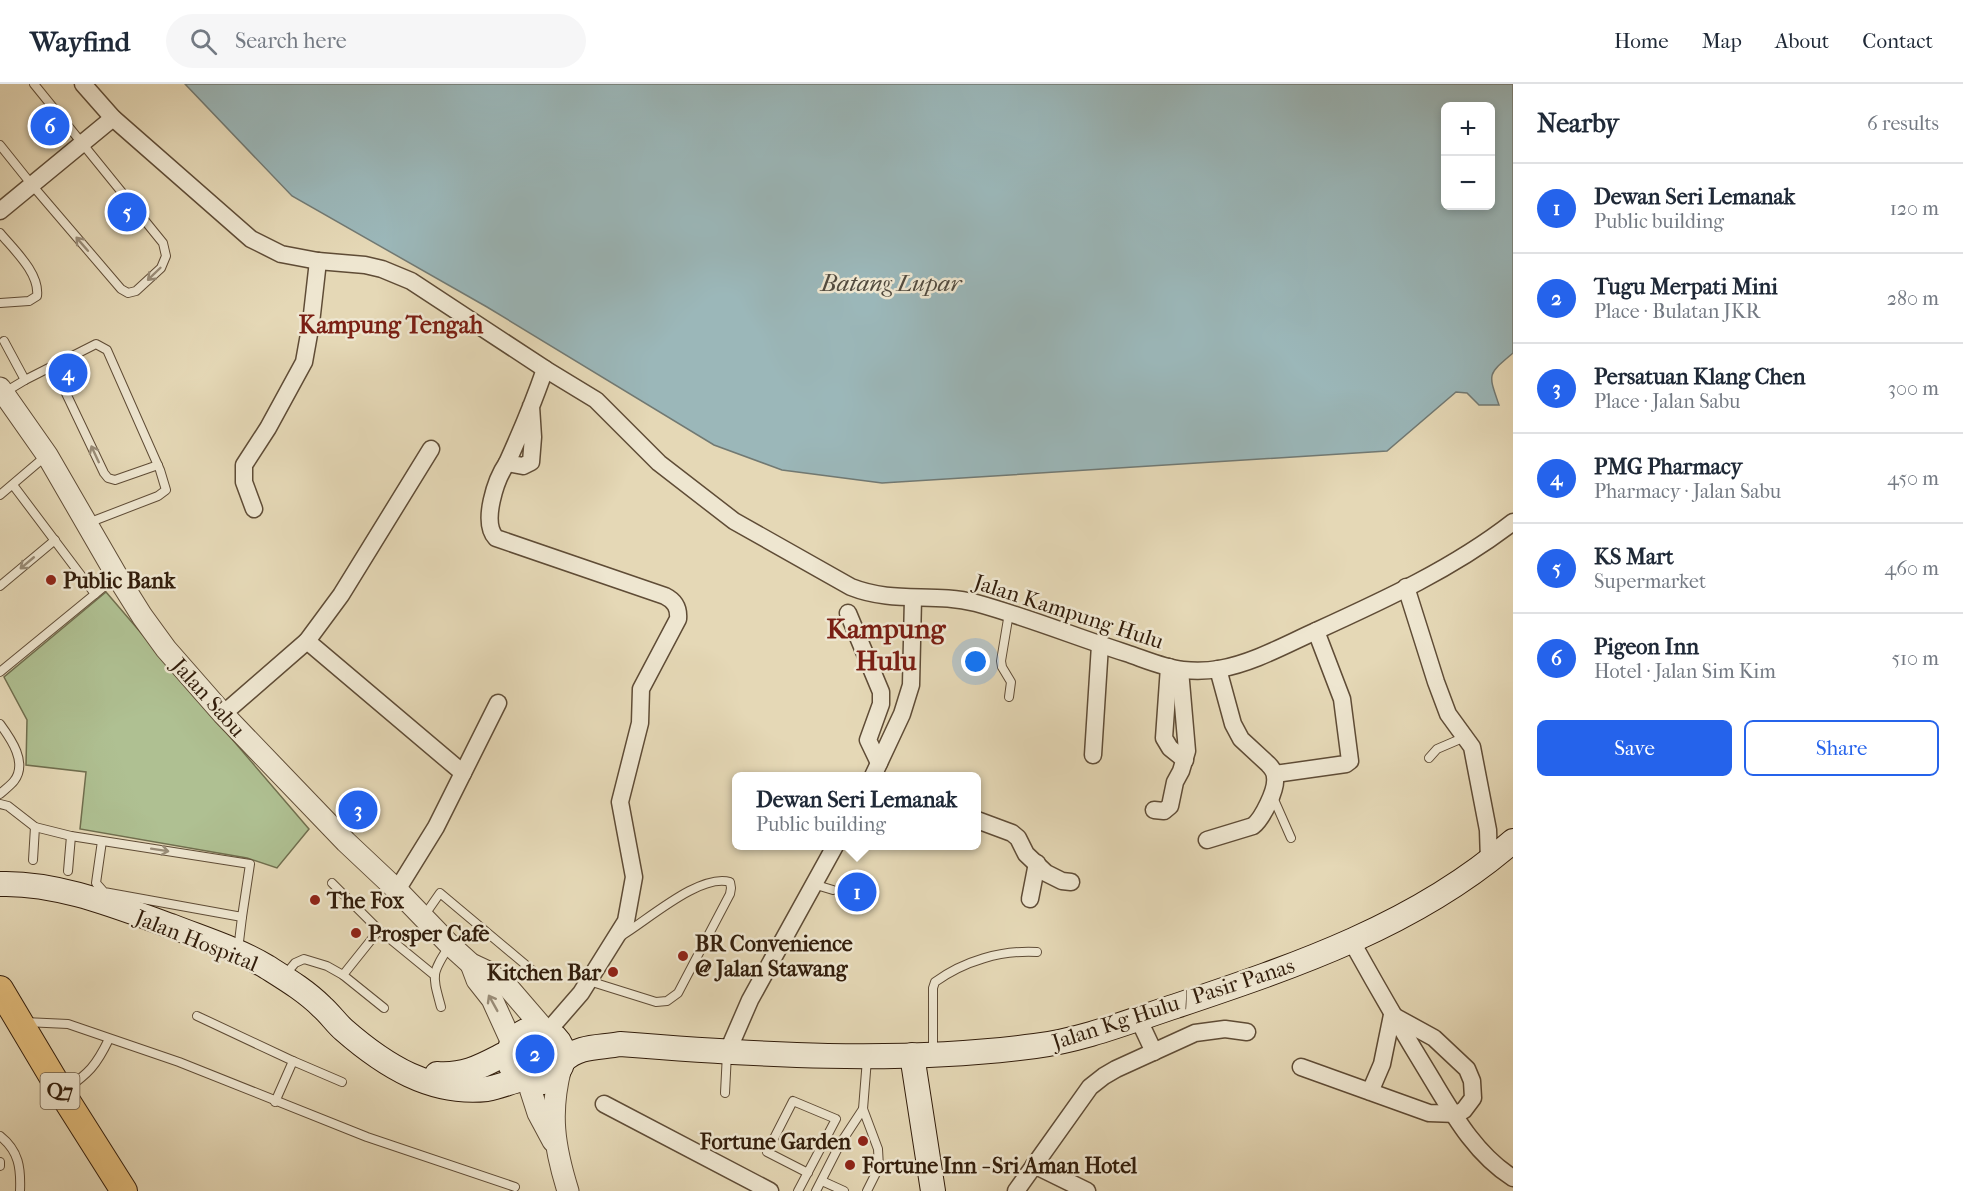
<!DOCTYPE html>
<html lang="en">
<head>
<meta charset="utf-8">
<style>
	body { margin:0; font-family:"IM FELL French Canon",serif; background:#f6f6f7; color:#1f2937 }
	.controls { position:absolute; right:18px; top:18px; display:grid; overflow:hidden; border-radius:9px; box-shadow:0 3px 9px #0003 }
	.controls button { width:54px; height:54px; display:grid; place-items:center; padding:0; border:0; border-bottom:2px solid #e0e1e3; background:#fff; color:#1f2937; font:30px sans-serif }
	.you { position:absolute; left:976px; top:578px; width:21px; height:21px; margin:-15px; border:4px solid #fff; border-radius:50%; background:#1a73e8; box-shadow:0 0 0 9px #1a73e833 }
	.badge { display:grid; place-items:center; width:39px; height:39px; border-radius:50%; background:#2563eb; color:#fff; font-size:20px; font-weight:700 }
	.pin { position:absolute; translate:-50% -50%; border:3px solid #fff; box-shadow:0 2px 6px #0006 }
	.popup { position:absolute; left:732px; top:688px; width:249px; height:78px; box-sizing:border-box; display:grid; place-content:center; border-radius:9px; background:#fff; filter:drop-shadow(0 2px 4px #0005); font-size:20px; white-space:nowrap; color:#747a83 }
	.popup b { font-size:22px; color:#1f2937 }
	.popup::after { content:''; position:absolute; left:50%; top:100%; margin-left:-12px; border:12px solid transparent; border-top-color:#fff }
	.list { margin:0; padding:0; list-style:none }
	h2 { display:flex; justify-content:space-between; align-items:center; height:78px; margin:0; padding:0 24px; font-size:26px }
	h2 small { font-size:20px; font-weight:400; color:#747a83 }
	.list li { display:grid; grid-template-columns:39px 1fr auto; gap:18px; align-items:center; box-sizing:border-box; height:90px; padding:0 24px; border-top:2px solid #e0e1e3 }
	.list b { display:block; font-size:22px; white-space:nowrap }
	.list p { margin:0; font-size:20px; white-space:nowrap; color:#747a83 }
	.list em { font-size:20px; font-style:normal; color:#747a83 }
	.actions { display:flex; gap:12px; padding:18px 24px }
	.actions a { flex:1; padding:14px 0; border:2px solid #2563eb; border-radius:9px; text-align:center; font-size:21px; color:#2563eb }
	.actions .main { background:#2563eb; color:#fff }
	.icon { flex:none; width:33px; height:33px; fill:none; stroke:currentColor; stroke-width:2; stroke-linecap:round; stroke-linejoin:round }
	.map { position:relative; flex:none; width:1513px; height:1107px; overflow:hidden }
	header { display:flex; align-items:center; gap:36px; box-sizing:border-box; height:84px; padding:0 30px; background:#fff; border-bottom:2px solid #e0e1e3 }
	header strong { font-size:28px }
	nav { display:flex; gap:33px; margin-inline-start:auto; font-size:21px }
	.search { width:420px; height:54px; background:#f6f6f7; display:flex; align-items:center; gap:15px; box-sizing:border-box; padding:0 21px; border-radius:33px; color:#747a83; font-size:22px }
	main { display:flex }
	aside { flex:1; background:#fff }
	.map>svg:first-child { display:block }
	.green { fill:#afc092; stroke:#706e4e; stroke-width:1.5 }
	.water { fill:#9bb7b9; stroke:#717973; stroke-width:1.5; fill-rule:evenodd }
	.lines { fill:none; stroke-linecap:round; stroke-linejoin:round }
	.service-casing { stroke:#5f4c36; stroke-width:10 }
	.minor-casing { stroke:#5f4c36; stroke-width:19 }
	.tertiary-casing { stroke:#5f4c36; stroke-width:23 }
	.secondary-casing { stroke:#321d0b; stroke-width:26 }
	.primary-casing { stroke:#321d0b; stroke-width:28 }
	.service { stroke:#eee6d0; stroke-width:8 }
	.minor { stroke:#eee6d0; stroke-width:16 }
	.tertiary { stroke:#eee6d0; stroke-width:21 }
	.secondary { stroke:#eee6d0; stroke-width:24 }
	.primary { stroke:#e2bc7b; stroke-width:26 }
	.oneway { stroke:#998c77 }
	.poi-dot { fill:#8f2418; stroke:#eee6d0; stroke-width:2 }
	.labels { text-anchor:middle; stroke-width:5; stroke-linejoin:round; paint-order:stroke }
	.shield { fill:#eee6d0; stroke:#6a5946; stroke-width:1.5 }
	.shield-label { font-size:21px; font-weight:bold; fill:#321d0b }
	.poi-label { font-size:22px; font-weight:bold; fill:#321d0b; stroke:#eee6d0; text-anchor:start }
	.street-label { font-size:22px; fill:#321d0b; stroke:#eee6d0 }
	.water-label { font-size:24px; font-style:italic; fill:#524b3f; stroke:#eee6d0 }
	.neighbourhood-label { font-size:24px; font-weight:bold; fill:#7a1f14; stroke:#eee6d0 }
	.district-label { font-size:28px; font-weight:bold; fill:#7a1f14; stroke:#eee6d0 }
</style>
</head>
<body>
<header>
<strong>Wayfind</strong>
<div class="search"><svg class="icon" aria-label="search" viewBox="0 0 24 24"><circle cx="10" cy="10" r="6"/><path d="M15 15l6 6"/></svg>Search here</div>
<nav><a>Home</a><a>Map</a><a>About</a><a>Contact</a></nav>
</header>
<main>
<div class="map">
<svg width="1513" height="1107" viewBox="0 0 1513 1107">
	<rect width="100%" height="100%" fill="#e5d8b6"/>
	<filter id="stains"><feTurbulence type="fractalNoise" baseFrequency=".00333" numOctaves="4"/><feColorMatrix values="0 0 0 0 .2 0 0 0 0 .09 0 0 0 0 .02 0 0 0 .5 -.17"/></filter>
	<radialGradient id="worn" r=".72"><stop offset=".6" stop-color="#630" stop-opacity="0"/><stop offset="1" stop-color="#630" stop-opacity=".3"/></radialGradient>
	<!-- green -->
	<path class="green" d="M106,508l203,237 -32,39 -30,-10 -167,-29 6,-57 -60,-7 1,-45 -23,-43z"/>
	<!-- water -->
	<path class="water" d="M185,0h1328v269c-26,22 -25,20 -14,52h-20l-12,-12 -11,-1 -69,59 -505,32 -100,-13 -68,-25 -227,-138 -195,-111zM1446,22h44v100h-44z"/>
	<g class="lines">
		<!-- service casing -->
		<g class="service-casing">
			<g id="service">
				<path d="M0,61l32,40 89,104 7,4 8,-2 25,-23 5,-12 -3,-13 -129,-159"/>
				<path d="M0,149c13,16 40,40 37,63l-8,5 -29,2"/>
				<path d="M4,257l21,39"/>
				<path d="M53,282l51,107 4,5 7,2 43,-15"/>
				<path d="M5,308l20,-12 71,-36 11,6 53,120 6,20 -8,6 -70,27"/>
				<path d="M13,401l82,109"/>
				<path d="M0,411l47,-40"/>
				<path d="M0,502l55,-46"/>
				<path d="M0,588l117,-96"/>
				<path d="M1009,613l2,-15 -9,-15 -1,-6 8,-48"/>
				<path d="M0,640c11,15 28,39 14,57 -4,5 -10,9 -14,13"/>
				<path d="M1429,674l8,-9 28,-12"/>
				<path d="M1272,711l19,43"/>
				<path d="M0,720l8,2 27,21 36,9 179,28 -8,53 -138,-25 -8,-9 6,-42"/>
				<path d="M33,776l2,-33"/>
				<path d="M68,787l3,-35"/>
				<path d="M332,799l47,47 55,45"/>
				<path d="M813,800l20,6"/>
				<path d="M424,832l16,-23 93,78"/>
				<path d="M238,866l4,-33"/>
				<path d="M285,891l10,-12 9,-4 23,7 16,9 36,-45"/>
				<path d="M343,891l41,33"/>
				<path d="M589,897l67,21 11,-1 11,-8 52,-99 1,-6 -1,-6c-30,-9 -82,38 -109,54"/>
				<path d="M441,923c-9,-33 -10,-33 9,-62"/>
				<path d="M197,932l96,45 -18,41"/>
				<path d="M25,938l43,2 111,38 188,75 148,50"/>
				<path d="M933,970v-66l2,-6c29,-21 66,-32 102,-30"/>
				<path d="M867,975l-4,50 15,40 1,18 -12,24"/>
				<path d="M293,977l49,21"/>
				<path d="M64,1007c25,-18 32,-25 45,-52"/>
				<path d="M725,1009l2,-40"/>
				<path d="M0,1052c19,15 21,32 20,55"/>
				<path d="M0,1078v4"/>
				<path d="M822,1097l22,10"/>
				<path d="M798,1107l38,-72 -43,-18 -26,51 41,21"/>
				<path d="M816,1107l24,-47 23,-35"/>
			</g>
		</g>
		<!-- minor casing -->
		<g class="minor-casing">
			<g id="minor">
				<path d="M83,0l30,34 138,121 30,15 37,7 47,4 17,4 29,12 134,88 51,31 63,63 75,58 117,66c43,17 82,5 125,16 51,14 100,34 150,50 18,6 38,15 57,17 12,1 24,1 36,-1 34,-6 66,-24 97,-38 68,-31 138,-63 197,-109"/>
				<path d="M0,127l113,-93"/>
				<path d="M531,322l2,31 -2,25 -8,4 -16,-3c14,-31 27,-62 38,-94"/>
				<path d="M507,379c-11,16 -26,59 -11,75l169,58c10,5 14,12 13,23l-37,70 -1,34 -20,79 14,75 -8,44 -45,72 -33,38"/>
				<path d="M254,425l-10,-27v-17l24,-37 36,-66 7,-39 7,-62"/>
				<path d="M1406,503l30,95 12,32 24,33 16,83 1,31"/>
				<path d="M848,529l33,79v12l-13,36 11,23"/>
				<path d="M307,557l156,132"/>
				<path d="M1169,583l-5,71 6,10 15,12"/>
				<path d="M223,630l84,-73 34,-46 90,-146"/>
				<path d="M1093,671l7,-110"/>
				<path d="M1275,690l71,-10 4,-3 -8,-62 -26,-68"/>
				<path d="M873,692l29,-62 9,-29 2,-87"/>
				<path d="M1154,726l10,1 6,-5 5,-24 6,-11 6,-20 -7,-81"/>
				<path d="M977,736l35,13 6,5 8,16 20,19 16,8 9,1"/>
				<path d="M1207,756l46,-14c9,-7 24,-36 22,-49 0,-5 -3,-9 -7,-13l-27,-25 -8,-15 -15,-55"/>
				<path d="M397,806l39,-63 62,-124"/>
				<path d="M1030,815l7,-36"/>
				<path d="M1352,858c25,45 51,90 78,134 23,38 45,78 83,102"/>
				<path d="M1138,934l16,34"/>
				<path d="M727,969l23,-53 85,-154"/>
				<path d="M1301,983l128,46 28,1 7,-4 9,-12 -1,-17 -5,-12 -33,-31 -42,-23 -10,49 -12,28"/>
				<path d="M604,1020l166,87"/>
				<path d="M1034,1081l53,26"/>
				<path d="M1016,1107l74,-104 14,-11 12,-7 79,-36 30,-4 22,3"/>
			</g>
		</g>
		<!-- tertiary casing -->
		<g class="tertiary-casing">
			<g id="tertiary">
				<path d="M0,304l47,67 70,121 25,40 24,33 57,65 123,128 51,48 53,55 21,19 15,7 21,15 37,43"/>
				<path d="M471,880l6,16 15,19 20,44"/>
				<path d="M561,983c-12,46 -7,79 7,124"/>
				<path d="M528,998l10,31 15,28"/>
			</g>
		</g>
		<!-- secondary casing -->
		<g class="secondary-casing">
			<g id="secondary">
				<path d="M0,800c57,-2 118,23 171,42 33,13 66,23 96,41 19,12 39,24 55,40 8,7 14,16 22,23 40,35 87,65 143,59 11,-2 23,-7 35,-10"/>
				<circle cx="536" cy="972" r="27"/>
				<path d="M912,971l21,136"/>
				<path d="M563,977c16,-16 37,-13 57,-17 138,11 278,20 415,2 48,-6 95,-25 141,-40 119,-40 241,-81 337,-165"/>
				<path d="M437,990c30,2 46,-9 72,-22"/>
			</g>
		</g>
		<!-- primary casing -->
		<g class="primary-casing">
			<path id="primary" d="M0,905l62,104 62,98"/>
		</g>
		<!-- service -->
		<use href="#service" class="service"/>
		<!-- minor -->
		<use href="#minor" class="minor"/>
		<!-- tertiary -->
		<use href="#tertiary" class="tertiary"/>
		<!-- secondary -->
		<use href="#secondary" class="secondary"/>
		<!-- primary -->
		<use href="#primary" class="primary"/>
	</g>
	<!-- one-way arrows -->
	<defs><path id="oneway-shaft" d="M-6 0H5M1.5-3L5.5 0L1.5 3" fill="none" stroke-width="1.6" stroke-linecap="round" stroke-linejoin="round" transform="scale(1.5)"/></defs>
	<g class="oneway">
		<use href="#oneway-shaft" transform="translate(82 160) rotate(-131)"/>
		<use href="#oneway-shaft" transform="translate(154 190) rotate(136)"/>
		<use href="#oneway-shaft" transform="translate(95 370) rotate(-115)"/>
		<use href="#oneway-shaft" transform="translate(27 479) rotate(140)"/>
		<use href="#oneway-shaft" transform="translate(160 766) rotate(9)"/>
		<use href="#oneway-shaft" transform="translate(493 919) rotate(-119)"/>
	</g>
	<!-- markers -->
	<g class="poi-dot">
		<circle cx="51" cy="496" r="6"/>
		<circle cx="315" cy="816" r="6"/>
		<circle cx="356" cy="849" r="6"/>
		<circle cx="683" cy="872" r="6"/>
		<circle cx="613" cy="888" r="6"/>
		<circle cx="863" cy="1057" r="6"/>
		<circle cx="850" cy="1081" r="6"/>
	</g>
	<g class="labels">
		<!-- shield labels -->
		<rect class="shield" x="40.5" y="989" width="39" height="36" rx="4.5"/>
		<g class="shield-label">
			<text x="60" y="1014">Q7</text>
		</g>
		<!-- poi labels -->
		<g class="poi-label">
			<text x="63" y="504">Public Bank</text>
			<text x="327" y="824">The Fox</text>
			<text x="368" y="857">Prosper Cafe</text>
			<text x="695" y="867">BR Convenience<tspan x="695" dy="25">@ Jalan Stawang</tspan></text>
			<text x="601" y="896" text-anchor="end">Kitchen Bar</text>
			<text x="851" y="1065" text-anchor="end">Fortune Garden</text>
			<text x="862" y="1089">Fortune Inn - Sri Aman Hotel</text>
		</g>
		<!-- street labels -->
		<g class="street-label">
			<text transform="translate(1069 527) rotate(18)" y="8">Jalan Kampung Hulu</text>
			<text transform="translate(209 613) rotate(48)" y="8">Jalan Sabu</text>
			<text transform="translate(197 856) rotate(22)" y="8">Jalan Hospital</text>
			<text transform="translate(1173 919) rotate(-18)" y="8">Jalan Kg Hulu / Pasir Panas</text>
		</g>
		<!-- water labels -->
		<g class="water-label">
			<text x="891" y="207">Batang Lupar</text>
		</g>
		<!-- neighbourhood labels -->
		<g class="neighbourhood-label">
			<text x="391" y="249">Kampung Tengah</text>
		</g>
		<!-- district labels -->
		<g class="district-label">
			<text x="886" y="554">Kampung<tspan x="886" dy="32">Hulu</tspan></text>
		</g>
	</g>
	<rect width="100%" height="100%" filter="url(#stains)"/>
	<rect width="100%" height="100%" fill="url(#worn)"/>
</svg>
<div class="controls">
<button>+</button>
<button>−</button>
</div>
<div class="you"></div>
<div class="pin badge" style="left:857px;top:808px">1</div>
<div class="popup"><b>Dewan Seri Lemanak</b>Public building</div>
<div class="pin badge" style="left:535px;top:970px">2</div>
<div class="pin badge" style="left:358px;top:726px">3</div>
<div class="pin badge" style="left:68px;top:289px">4</div>
<div class="pin badge" style="left:127px;top:128px">5</div>
<div class="pin badge" style="left:50px;top:42px">6</div>
</div>
<aside>
<h2>Nearby<small>6 results</small></h2>
<ul class="list">
<li><span class="badge">1</span><div><b>Dewan Seri Lemanak</b><p>Public building</p></div><em>120 m</em></li>
<li><span class="badge">2</span><div><b>Tugu Merpati Mini</b><p>Place · Bulatan JKR</p></div><em>280 m</em></li>
<li><span class="badge">3</span><div><b>Persatuan Klang Chen</b><p>Place · Jalan Sabu</p></div><em>300 m</em></li>
<li><span class="badge">4</span><div><b>PMG Pharmacy</b><p>Pharmacy · Jalan Sabu</p></div><em>450 m</em></li>
<li><span class="badge">5</span><div><b>KS Mart</b><p>Supermarket</p></div><em>460 m</em></li>
<li><span class="badge">6</span><div><b>Pigeon Inn</b><p>Hotel · Jalan Sim Kim</p></div><em>510 m</em></li>
</ul>
<div class="actions"><a class="main">Save</a><a>Share</a></div>
</aside>
</main>
</body>
</html>
